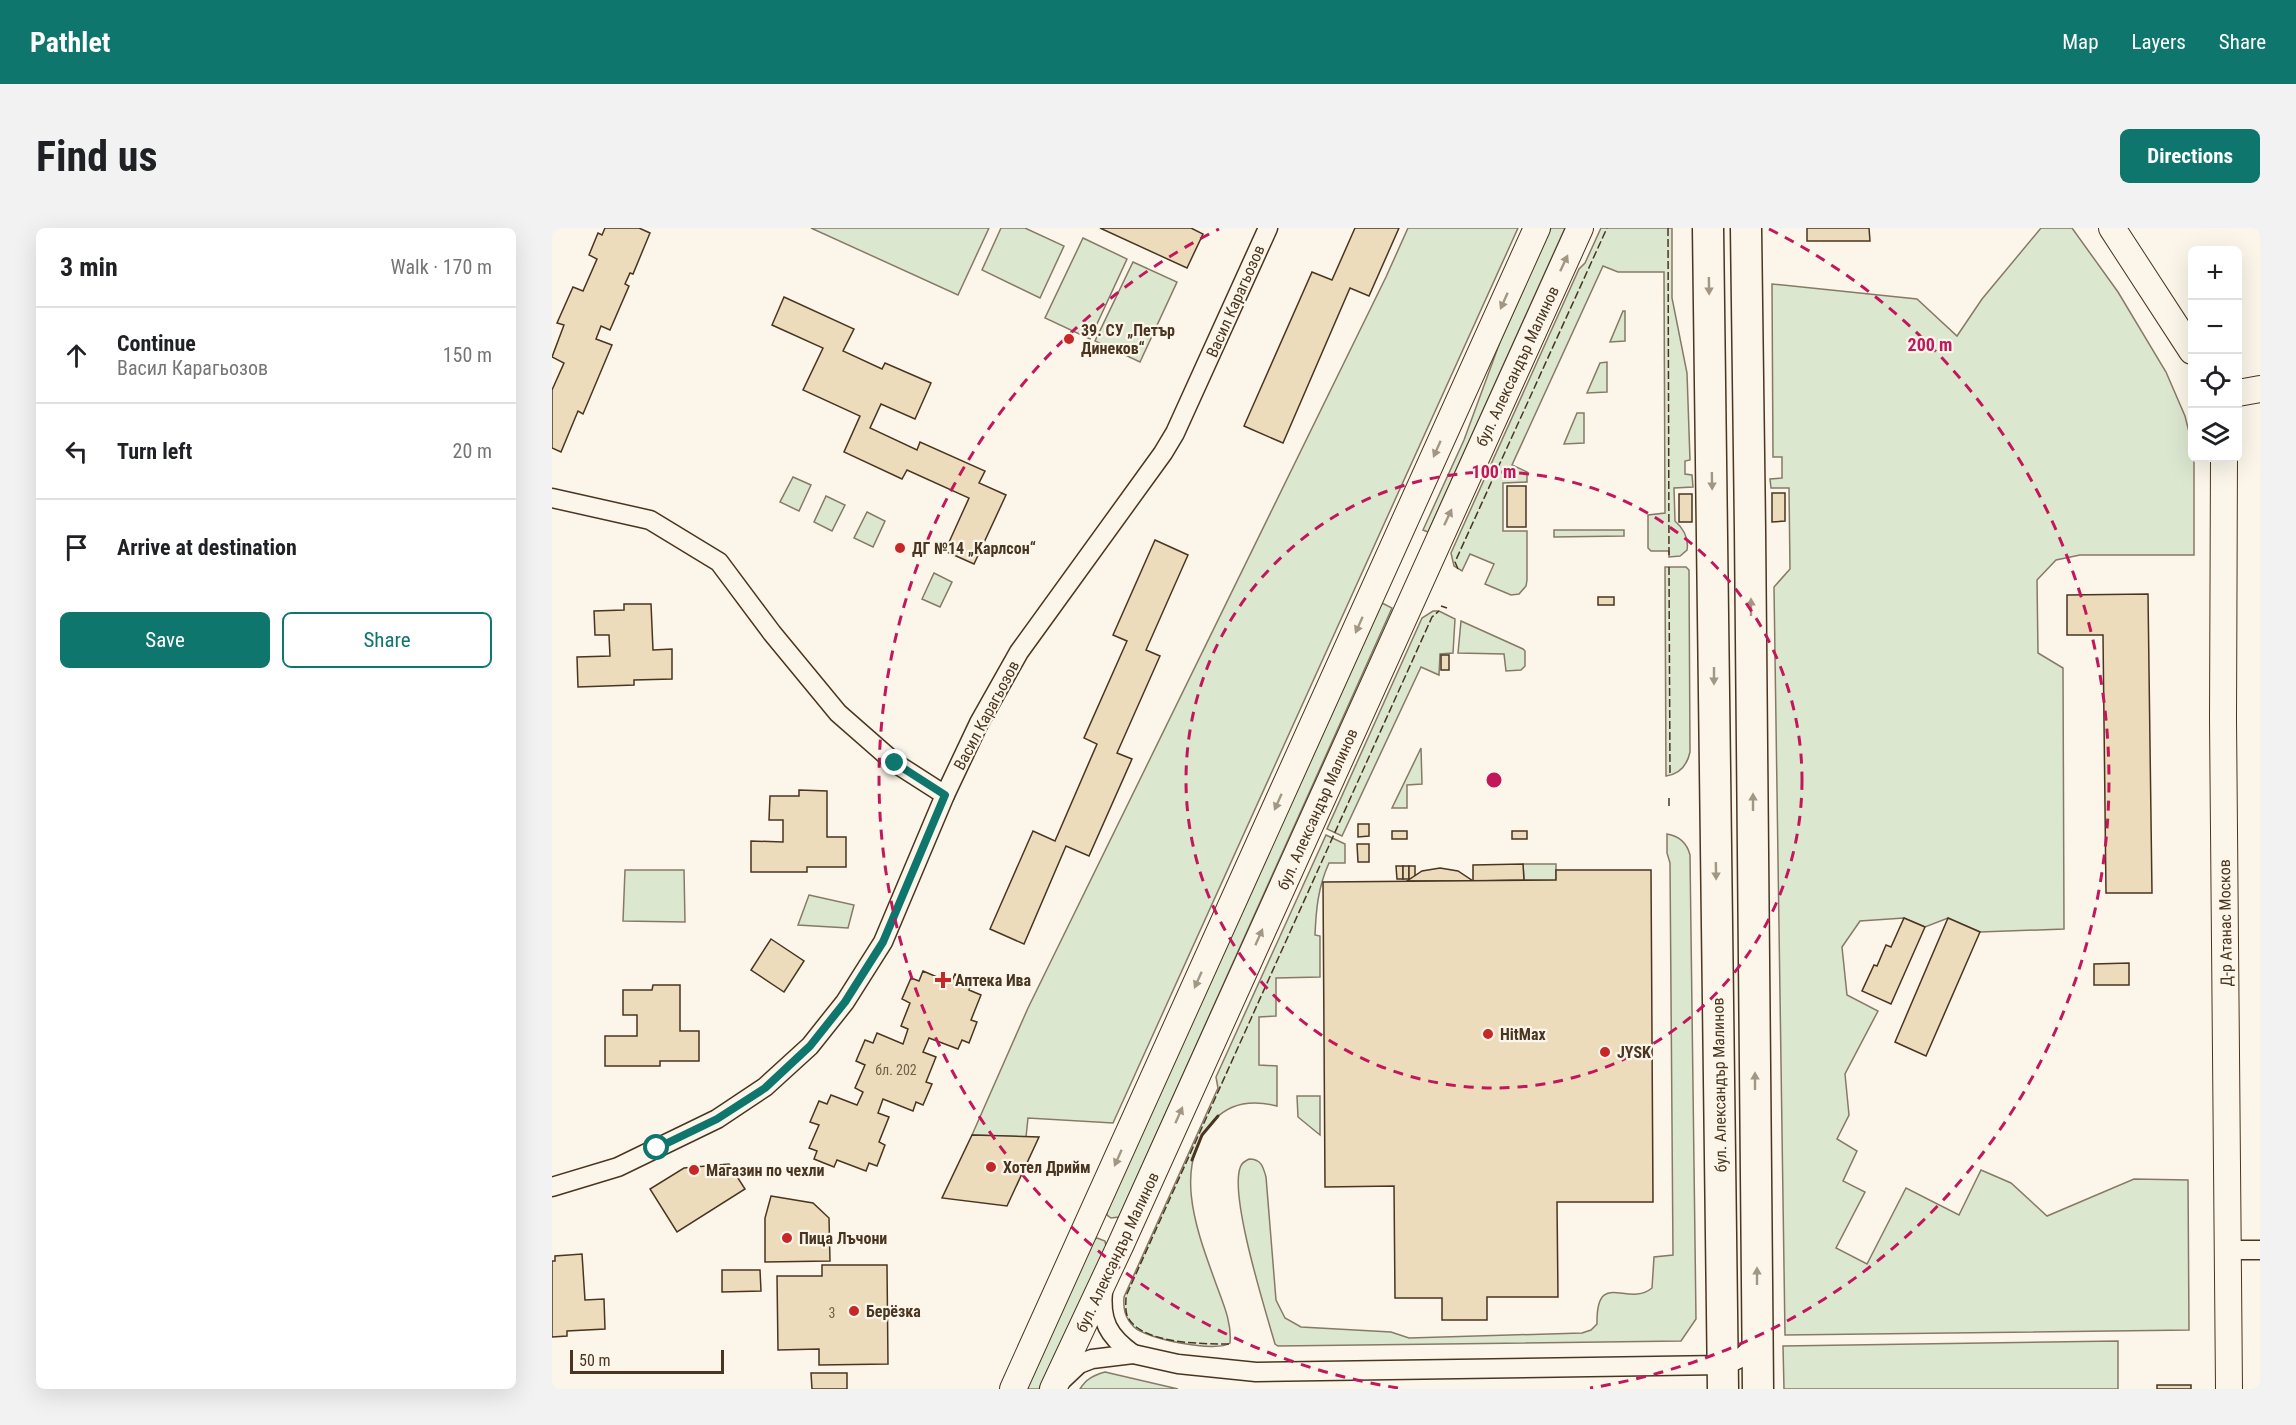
<!DOCTYPE html>
<html lang="en">
<head>
<meta charset="utf-8">
<style>
	body { margin:0; font-family:"Roboto Condensed",sans-serif; background:#f2f2f2; color:#202124 }
	.controls { position:absolute; right:18px; top:18px; display:grid; overflow:hidden; border-radius:9px; box-shadow:0 6px 24px #0002 }
	.controls button { width:54px; height:54px; display:grid; place-items:center; padding:0; border:0; border-bottom:2px solid #e0e0e0; background:#fff; color:#202124; font:30px sans-serif }
	.scale { position:absolute; left:18px; bottom:15px; width:154px; box-sizing:border-box; padding-left:6px; border:3px solid #4a3520; border-top:0; font-size:16px; line-height:21px; white-space:nowrap; color:#4a3520; -webkit-text-stroke:4px #fbf6e9; paint-order:stroke }
	.stop { position:absolute; width:18px; height:18px; margin:-14px; border:4px solid #0f766e; border-radius:50%; background:#fff }
	.stop.end { background:#0f766e; border-color:#fff; box-shadow:0 2px 6px #0008 }
	.list { margin:0; padding:0; list-style:none }
	h2 { display:flex; justify-content:space-between; align-items:center; height:78px; margin:0; padding:0 24px; font-size:26px }
	h2 small { font-size:20px; font-weight:400; color:#757577 }
	.list li { display:grid; grid-template-columns:39px 1fr auto; gap:18px; align-items:center; box-sizing:border-box; height:96px; padding:0 24px; border-top:2px solid #e0e0e0 }
	.list b { display:block; font-size:22px; white-space:nowrap }
	.list p { margin:0; font-size:20px; white-space:nowrap; color:#757577 }
	.list em { font-size:20px; font-style:normal; color:#757577 }
	.actions { display:flex; gap:12px; padding:18px 24px }
	.actions a { flex:1; padding:14px 0; border:2px solid #0f766e; border-radius:9px; text-align:center; font-size:21px; color:#0f766e }
	.actions .main { background:#0f766e; color:#fff }
	.icon { flex:none; width:33px; height:33px; fill:none; stroke:currentColor; stroke-width:2; stroke-linecap:round; stroke-linejoin:round }
	.map { position:relative; flex:none; width:1708px; height:1161px; overflow:hidden; border-radius:9px }
	header { display:flex; align-items:center; gap:36px; box-sizing:border-box; height:84px; padding:0 30px; background:#0f766e; color:#fff }
	header strong { font-size:28px }
	nav { display:flex; gap:33px; margin-inline-start:auto; font-size:21px }
	.intro { display:flex; align-items:center; justify-content:space-between; box-sizing:border-box; height:144px; padding:0 36px }
	h1 { margin:0; font-size:42px }
	.button { padding:15px 27px; border-radius:9px; background:#0f766e; color:#fff; font-size:21px; font-weight:700 }
	main { display:flex; gap:36px; padding:0 36px }
	aside { flex:1; background:#fff; border-radius:9px; box-shadow:0 6px 24px #0002 }
	.map>svg:first-child { display:block }
	.green { fill:#dce7d0; stroke:#887966; stroke-width:1.5 }
	.building { fill:#ecdcbc; stroke:#4a3520; stroke-width:1.5 }
	.lines { fill:none; stroke-linecap:round; stroke-linejoin:round }
	.street-casing { stroke:#4a3520; stroke-width:21 }
	.secondary-casing { stroke:#4a3520; stroke-width:28 }
	.primary-casing { stroke:#4a3520; stroke-width:33 }
	.street { stroke:#fbf6e9; stroke-width:18 }
	.secondary { stroke:#fbf6e9; stroke-width:26 }
	.primary { stroke:#fbf6e9; stroke-width:30 }
	.fence { stroke:#4a3520; stroke-width:1.5; stroke-dasharray:8 3; stroke-linecap:butt }
	.wall { stroke:#4a3520; stroke-width:3 }
	.oneway { fill:#a29684 }
	.route { stroke:#0f766e; stroke-width:8 }
	.ring { fill:none; stroke:#c2185b; stroke-width:3; stroke-dasharray:10 8 }
	.poi-dot { fill:#c62828; stroke:#fbf6e9; stroke-width:2 }
	.labels { text-anchor:middle; stroke-width:4.5; stroke-linejoin:round; paint-order:stroke }
	.number-label { font-size:14px; fill:#725f47 }
	.street-label { font-size:16px; fill:#4a3520; stroke:#fbf6e9 }
	.poi-label { font-size:16px; font-weight:bold; fill:#4a3520; stroke:#fbf6e9; text-anchor:start }
	.centre { fill:#c2185b; stroke:#fbf6e9; stroke-width:3 }
	.ring-label { font-size:18px; text-anchor:middle; font-weight:bold; fill:#c2185b; stroke:#fbf6e9; stroke-width:4.5; stroke-linejoin:round; paint-order:stroke }
</style>
</head>
<body>
<header>
<strong>Pathlet</strong>
<nav><a>Map</a><a>Layers</a><a>Share</a></nav>
</header>
<div class="intro"><h1>Find us</h1><a class="button">Directions</a></div>
<main>
<aside>
<h2>3 min<small>Walk · 170 m</small></h2>
<ul class="list">
<li><svg class="icon" aria-label="ahead" viewBox="0 0 24 24"><path d="M12 20V5M6 11l6-6 6 6"/></svg><div><b>Continue</b><p>Васил Карагьозов</p></div><em>150 m</em></li>
<li><svg class="icon" aria-label="left" viewBox="0 0 24 24"><path d="M17 20v-9H6M10 6l-5 5 5 5"/></svg><div><b>Turn left</b></div><em>20 m</em></li>
<li><svg class="icon" aria-label="arrive" viewBox="0 0 24 24"><path d="M6 21V4h12l-3 4 3 4H6"/></svg><div><b>Arrive at destination</b></div></li>
</ul>
<div class="actions"><a class="main">Save</a><a>Share</a></div>
</aside>
<div class="map">
<svg width="1708" height="1161" viewBox="0 0 1708 1161">
	<rect width="100%" height="100%" fill="#fbf6e9"/>
	<!-- green -->
	<g class="green">
		<path d="M259,0h178l-31,67z"/>
		<path d="M449,0h24l39,18 -24,52 -58,-28z"/>
		<path d="M856,0h110l-405,895 -85,-5 -2,19 -54,-2 56,-127 358,-731z"/>
		<path d="M999,0h14l-137,304 -5,-2 41,-90 36,-98z"/>
		<path d="M1049,0h71v70l15,75 3,87 -5,1v13l7,1 1,12 -19,1 1,33c9,8 14,17 12,29l-7,6 -11,1v-6h-18l-3,-3v-33l17,-2 -1,-241h-46l-15,-6 -91,199 15,7v10l-24,1v48h24v49l-1,6 -7,8 -8,1 -26,-11 9,-20 -24,-10 -8,17 -8,-5 -3,-13 128,-284 6,-6z"/>
		<path d="M1489,0h31l46,64 48,80 19,44 7,28 2,14v97h-114l-24,5 -19,20 1,73 25,15 1,261 -84,3 -32,-14 -23,9 -21,-9 -44,3 -18,26 5,48 31,16 -33,63 4,41 -12,24 20,12 -14,30 22,11 -29,56 31,16 39,-76 53,27 22,-45 30,13 36,33 87,-37 54,1 1,150 -404,5 -11,-748 16,-18 -1,-81h-18l-1,-9 12,-1v-21h-9l-1,-173 145,15 40,37 25,-37z"/>
		<path d="M531,10l44,21 -37,80 -45,-21z"/>
		<path d="M581,34l44,20 -37,80 -45,-21z"/>
		<path d="M1071,83h2v30l-15,1z"/>
		<path d="M1055,134v30l-20,1 13,-30z"/>
		<path d="M1025,185h7v30l-20,1z"/>
		<path d="M241,249l18,8 -12,26 -19,-9z"/>
		<path d="M274,268l19,9 -13,26 -18,-9z"/>
		<path d="M315,284l18,9 -12,26 -19,-9z"/>
		<path d="M1002,302h70v6l-70,1z"/>
		<path d="M1113,339h21l3,3 1,182c-3,14 -10,22 -24,24z"/>
		<path d="M382,345l18,9 -12,25 -18,-8z"/>
		<path d="M830,375l10,5 -273,609 -8,1 -4,-3v-4z"/>
		<path d="M881,383h6l16,8 -2,34 -13,1 -1,21 -18,-8 -79,169 -15,-7 95,-211z"/>
		<path d="M909,393l62,28 2,2v15l-4,4 -15,1 -2,-17 -46,-1z"/>
		<path d="M869,520l1,36 -15,1v23h-15z"/>
		<path d="M1115,606c12,2 20,9 23,21l6,464 -15,22 -403,5 -3,-2c-10,-35 -45,-146 -35,-176 1,-5 5,-7 9,-9 12,0 14,7 17,18l10,123 9,18 16,9 90,5 18,6 173,-5 9,-3 6,-6c-1,-56 31,-16 55,-36l2,-31 19,-2 -3,-392 -3,-10z"/>
		<path d="M774,607l19,9v19h-16c-11,24 -13,47 -14,72l5,1v41l-44,1v38l-17,1v48l18,1v40c-23,-6 -46,-4 -63,14 -43,45 -17,111 1,161 7,20 17,40 15,62 -13,10 -84,-4 -96,-16 -9,-9 -11,-18 -10,-30l94,-209 -2,-11z"/>
		<path d="M971,636h33v16h-32z"/>
		<path d="M73,642h59l1,52 -62,-1z"/>
		<path d="M257,667l45,10 -6,23 -50,-3z"/>
		<path d="M745,868h23v39l-22,-18z"/>
		<path d="M545,1010l8,3 1,5 -67,143h-14l69,-149z"/>
		<path d="M1566,1113v48h-334l-1,-43z"/>
		<path d="M553,1144l73,17h-98c6,-10 14,-14 25,-17z"/>
	</g>
	<!-- building -->
	<g class="building">
		<path d="M53,0h34l11,5 -17,41 -3,-1 -5,11 4,2 -19,44 -9,-4 -5,13 16,6 -29,69 -5,-3 -17,41 -9,-4v-58l12,-27 -12,-6 12,-32 -7,-2 16,-36 10,4 14,-32 -8,-4 9,-22 4,2z"/>
		<path d="M548,0h91l12,6 -16,34z"/>
		<path d="M803,0h44l-30,68 -19,-8 -67,155 -39,-17 68,-154 20,8z"/>
		<path d="M1255,0h62l1,13h-63z"/>
		<path d="M232,69l70,32 -11,22 39,18 3,-6 46,20 -16,36 -34,-15 -11,24 47,22 3,-8 65,29 -6,12 27,12 -32,69 -29,-13 24,-53 -62,-28 -5,9 -58,-27 16,-36 -57,-26 20,-42 -51,-23z"/>
		<rect x="955" y="258" width="19" height="41"/>
		<path d="M1220,265h13v28l-13,1z"/>
		<rect x="1127" y="266" width="13" height="28"/>
		<path d="M603,312l33,15 -42,95 14,6 -43,97 15,6 -43,97 -23,-10 -42,98 -34,-15 43,-98 22,10 42,-97 -13,-6 43,-97 -14,-6z"/>
		<path d="M1596,366l4,299h-46l-3,-258h-36v-40z"/>
		<rect x="1046" y="369" width="16" height="8"/>
		<path d="M72,376h27l2,46 19,-1v30l-38,1v5l-56,2 -1,-30 33,-1 -1,-21h-14l-1,-24 30,-1z"/>
		<rect x="889" y="427" width="8" height="15"/>
		<path d="M247,562l28,1v46h19v30h-39v5h-56v-31l32,1v-22h-14l1,-24h29z"/>
		<path d="M806,596h11v12l-11,1z"/>
		<rect x="840" y="603" width="15" height="8"/>
		<rect x="960" y="603" width="15" height="8"/>
		<path d="M805,616h12v18h-11z"/>
		<path d="M971,636l1,16 -51,1v-16z"/>
		<path d="M844,638h7v13h-6z"/>
		<rect x="851" y="638" width="6" height="13"/>
		<rect x="857" y="638" width="6" height="13"/>
		<path d="M888,640l18,3 15,10h-66l15,-10z"/>
		<path d="M1004,642h95l2,332h-96l1,95h-71v23h-45v-22h-47l-1,-112 -69,1 -2,-305 233,-2z"/>
		<path d="M1352,690l21,9 -34,77 -29,-13 12,-26 3,1 9,-21 5,2z"/>
		<path d="M1396,690l32,14 -54,124 -31,-14z"/>
		<path d="M219,711l33,22 -20,31 -33,-22z"/>
		<path d="M1577,735v22h-35v-21z"/>
		<path d="M371,743l28,12 4,-9 17,7 -3,9 12,5 -10,25 6,2 -8,21 -7,-3 -4,9 -29,-11 -6,14 13,5 -10,25 6,2 -9,21 -7,-3 -3,9 -30,-12 -5,14 11,4 -10,25 6,3 -8,21 -8,-3 -3,8 -29,-11 -3,7 -20,-8 3,-8 -8,-3 10,-23 -9,-3 9,-21 8,3 4,-9 26,10 6,-13 -8,-4 10,-23 -9,-4 9,-21 8,3 4,-10 26,11 5,-15 -7,-3 9,-23 -8,-4 9,-21 8,3z"/>
		<path d="M101,757h27v46h19v30h-39v5h-55v-30h32v-21h-14v-25h29z"/>
		<path d="M420,907l67,2 -32,69 -65,-8z"/>
		<path d="M177,936l16,25 -68,43 -27,-43 34,-21z"/>
		<path d="M219,968l42,7 16,15 1,43 -65,1v-44z"/>
		<path d="M30,1026l3,46 19,-1 1,30 -38,2v5l-15,1v-76h3v-5z"/>
		<path d="M270,1037h65l1,99 -69,1v-16l-41,1 -1,-74h45z"/>
		<path d="M170,1042h38l1,21 -39,1z"/>
		<path d="M259,1145h36v16h-35z"/>
		<rect x="1605" y="1157" width="34" height="4"/>
	</g>
	<g class="lines">
		<!-- street casing -->
		<g class="street-casing">
			<g id="street">
				<path d="M0,270l98,22 69,42 53,71 66,80 57,50 50,32"/>
				<path d="M0,959l66,-20 99,-48 48,-32 45,-41 35,-44 38,-60 62,-147 34,-72 40,-71 144,-199 12,-20 93,-205"/>
				<path d="M1677,1022h31"/>
				<path d="M551,1062c-3,31 5,46 30,64"/>
				<path d="M509,1153l18,-17 13,-5 41,-5 45,10 78,8 466,-7c17,-4 26,-10 33,-26"/>
			</g>
		</g>
		<!-- secondary casing -->
		<g class="secondary-casing">
			<g id="secondary">
				<path d="M1560,0l80,123"/>
				<path d="M1686,165l22,-4"/>
				<path d="M1672,230l-1,261 6,670"/>
				<path d="M461,1161l524,-1161"/>
				<path d="M501,1161l68,-145 459,-1016"/>
			</g>
		</g>
		<!-- primary casing -->
		<g class="primary-casing">
			<g id="primary">
				<path d="M1156,0l15,1161"/>
				<path d="M1194,0l4,302 8,859"/>
			</g>
		</g>
		<!-- street -->
		<use href="#street" class="street"/>
		<!-- secondary -->
		<use href="#secondary" class="secondary"/>
		<!-- primary -->
		<use href="#primary" class="primary"/>
		<!-- fence -->
		<g class="fence">
			<path d="M1116,0l1,329"/>
			<path d="M1117,339l1,208"/>
			<path d="M906,341l-3,-7 152,-334"/>
			<path d="M889,378l6,2"/>
			<path d="M1117,570v8"/>
			<path d="M677,1116c-26,0 -91,0 -102,-29 -2,-6 -1,-12 -1,-19l306,-679 7,-6"/>
		</g>
		<!-- wall -->
		<path class="wall" d="M640,932l10,-25 16,-19"/>
	</g>
	<!-- one-way arrows -->
	<defs><path id="oneway-solid" d="M-6-.8H1V-3.2L6.5 0L1 3.2V.8H-6Z" transform="scale(1.5)"/></defs>
	<g class="oneway">
		<use href="#oneway-solid" transform="translate(1012 35) rotate(-65)"/>
		<use href="#oneway-solid" transform="translate(1157 58) rotate(89)"/>
		<use href="#oneway-solid" transform="translate(952 73) rotate(114)"/>
		<use href="#oneway-solid" transform="translate(885 221) rotate(114)"/>
		<use href="#oneway-solid" transform="translate(1160 253) rotate(89)"/>
		<use href="#oneway-solid" transform="translate(896 289) rotate(-65)"/>
		<use href="#oneway-solid" transform="translate(1199 379) rotate(-90)"/>
		<use href="#oneway-solid" transform="translate(807 397) rotate(114)"/>
		<use href="#oneway-solid" transform="translate(1162 448) rotate(90)"/>
		<use href="#oneway-solid" transform="translate(726 574) rotate(114)"/>
		<use href="#oneway-solid" transform="translate(1201 574) rotate(-90)"/>
		<use href="#oneway-solid" transform="translate(1164 643) rotate(89)"/>
		<use href="#oneway-solid" transform="translate(707 709) rotate(-66)"/>
		<use href="#oneway-solid" transform="translate(646 752) rotate(114)"/>
		<use href="#oneway-solid" transform="translate(1203 853) rotate(-90)"/>
		<use href="#oneway-solid" transform="translate(627 887) rotate(-66)"/>
		<use href="#oneway-solid" transform="translate(566 930) rotate(114)"/>
		<use href="#oneway-solid" transform="translate(1205 1048) rotate(-90)"/>
	</g>
	<g class="lines">
		<!-- route -->
		<path class="route" d="M105,920l60,-29 48,-31 45,-42 35,-44 38,-60 62,-147 -50,-32"/>
	</g>
	<!-- distance rings -->
	<g class="ring">
		<circle cx="942" cy="552" r="308"/>
		<path d="M846 1160A616 616 0 0 1 667 1M1217 1A616 616 0 0 1 1038 1160"/>
	</g>
	<!-- markers -->
	<g class="poi-dot">
		<circle cx="517" cy="111" r="6"/>
		<circle cx="348" cy="320" r="6"/>
		<path d="M388 743h6v6h6v6h-6v6h-6v-6h-6v-6h6z"/>
		<circle cx="936" cy="806" r="6"/>
		<circle cx="1053" cy="824" r="6"/>
		<circle cx="439" cy="939" r="6"/>
		<circle cx="142" cy="942" r="6"/>
		<circle cx="235" cy="1010" r="6"/>
		<circle cx="302" cy="1083" r="6"/>
	</g>
	<g class="labels">
		<!-- number labels -->
		<g class="number-label">
			<text x="344" y="847">бл. 202</text>
			<text x="280" y="1090">3</text>
		</g>
		<!-- street labels -->
		<g class="street-label">
			<text transform="translate(683 73) rotate(-66)" y="6">Васил Карагьозов</text>
			<text transform="translate(965 138) rotate(-65)" y="6">бул. Александър Малинов</text>
			<text transform="translate(434 487) rotate(-62)" y="6">Васил Карагьозов</text>
			<text transform="translate(765 581) rotate(-66)" y="6">бул. Александър Малинов</text>
			<text transform="translate(1673 695) rotate(-91)" y="6">Д-р Атанас Москов</text>
			<text transform="translate(1167 857) rotate(-91)" y="6">бул. Александър Малинов</text>
			<text transform="translate(565 1024) rotate(-65)" y="6">бул. Александър Малинов</text>
		</g>
		<!-- poi labels -->
		<g class="poi-label">
			<text x="529" y="108">39. СУ „Петър<tspan x="529" dy="18">Динеков“</tspan></text>
			<text x="360" y="326">ДГ №14 „Карлсон“</text>
			<text x="403" y="758">Аптека Ива</text>
			<text x="948" y="812">HitMax</text>
			<text x="1065" y="830">JYSK</text>
			<text x="451" y="945">Хотел Дрийм</text>
			<text x="154" y="948">Магазин по чехли</text>
			<text x="247" y="1016">Пица Лъчони</text>
			<text x="314" y="1089">Берёзка</text>
		</g>
	</g>
	<circle cx="942" cy="552" r="9" class="centre"/>
	<g class="ring-label">
		<text x="1378" y="123">200 m</text>
		<text x="942" y="250">100 m</text>
	</g>
</svg>
<div class="controls">
<button>+</button>
<button>−</button>
<button><svg class="icon" aria-label="locate" viewBox="0 0 24 24"><circle cx="12" cy="12" r="6"/><path d="M12 2v4M12 18v4M2 12h4M18 12h4"/></svg></button>
<button><svg class="icon" aria-label="layers" viewBox="0 0 24 24"><path d="M12 4l9 5-9 5-9-5zM3 14l9 5 9-5"/></svg></button>
</div>
<div class="scale">50 m</div>
<div class="stop" style="left:105px;top:920px"></div>
<div class="stop end" style="left:343px;top:535px"></div>
</div>
</main>
</body>
</html>
